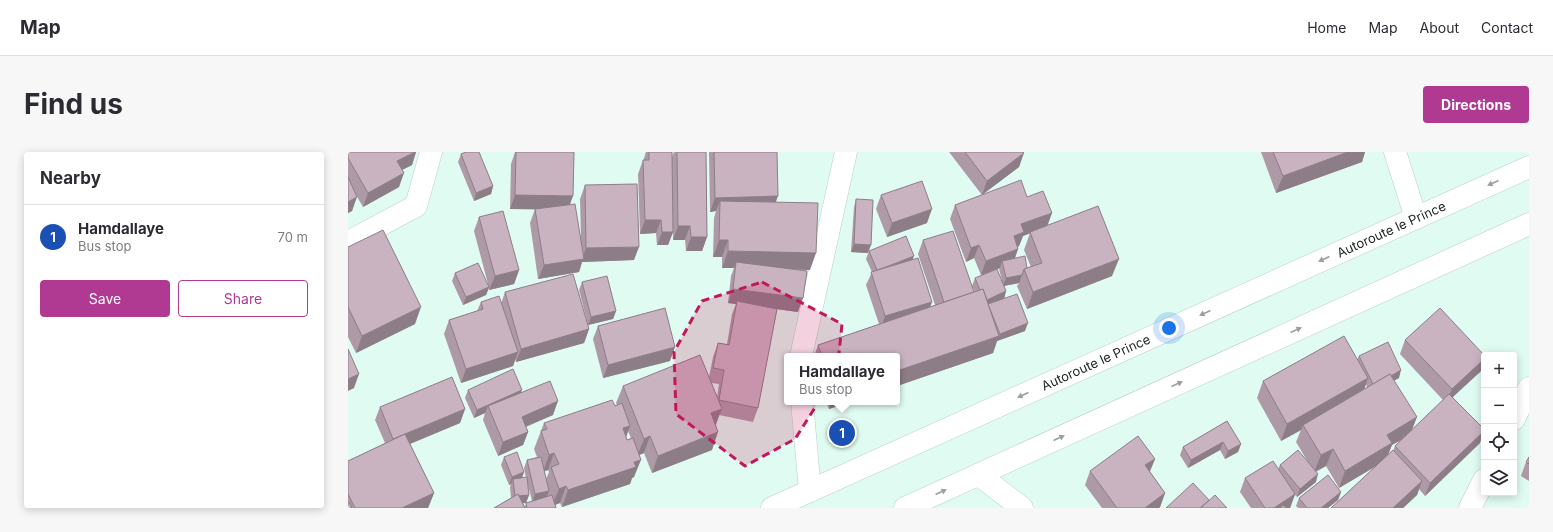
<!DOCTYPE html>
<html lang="en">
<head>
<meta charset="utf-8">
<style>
	body { margin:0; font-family:Inter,sans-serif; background:#f7f7f7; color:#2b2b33 }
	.controls { position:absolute; right:12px; bottom:12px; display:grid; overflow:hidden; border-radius:4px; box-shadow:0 2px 10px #0003 }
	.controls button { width:36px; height:36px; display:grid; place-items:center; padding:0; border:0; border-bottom:1px solid #e1e1e2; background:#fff; color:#2b2b33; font:20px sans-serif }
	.you { position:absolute; left:821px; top:176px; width:14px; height:14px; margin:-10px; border:3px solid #fff; border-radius:50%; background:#1a73e8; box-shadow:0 0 0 6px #1a73e833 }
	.badge { display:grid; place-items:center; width:26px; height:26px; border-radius:50%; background:#b03a91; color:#fff; font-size:13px; font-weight:700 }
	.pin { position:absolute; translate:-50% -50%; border:2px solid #fff; box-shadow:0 1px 4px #0006 }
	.popup { position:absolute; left:436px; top:201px; width:116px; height:52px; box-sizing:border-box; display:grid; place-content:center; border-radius:4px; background:#fff; filter:drop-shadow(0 1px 3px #0005); font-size:13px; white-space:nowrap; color:#7c7c81 }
	.popup b { font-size:15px; color:#2b2b33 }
	.popup::after { content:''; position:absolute; left:50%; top:100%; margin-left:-8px; border:8px solid transparent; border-top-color:#fff }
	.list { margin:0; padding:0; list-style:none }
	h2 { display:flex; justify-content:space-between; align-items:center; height:52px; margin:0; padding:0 16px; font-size:17px }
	h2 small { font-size:13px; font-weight:400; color:#7c7c81 }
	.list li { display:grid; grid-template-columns:26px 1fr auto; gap:12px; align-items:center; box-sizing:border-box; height:64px; padding:0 16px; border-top:1px solid #e1e1e2 }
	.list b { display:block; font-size:15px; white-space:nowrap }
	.list p { margin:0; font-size:13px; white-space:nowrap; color:#7c7c81 }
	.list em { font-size:13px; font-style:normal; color:#7c7c81 }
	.actions { display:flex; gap:8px; padding:12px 16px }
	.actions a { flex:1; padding:9px 0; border:1px solid #b03a91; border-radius:4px; text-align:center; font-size:14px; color:#b03a91 }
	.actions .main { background:#b03a91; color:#fff }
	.icon { flex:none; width:22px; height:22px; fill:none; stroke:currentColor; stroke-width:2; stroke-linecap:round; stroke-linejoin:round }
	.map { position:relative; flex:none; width:1181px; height:356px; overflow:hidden; border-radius:4px }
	header { display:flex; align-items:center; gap:24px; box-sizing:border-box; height:56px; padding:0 20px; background:#fff; border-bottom:1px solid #e1e1e2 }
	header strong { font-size:19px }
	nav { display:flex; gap:22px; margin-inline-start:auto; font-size:14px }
	.intro { display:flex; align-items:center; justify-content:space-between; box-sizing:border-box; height:96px; padding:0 24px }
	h1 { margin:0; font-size:28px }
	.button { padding:10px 18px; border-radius:4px; background:#b03a91; color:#fff; font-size:14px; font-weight:700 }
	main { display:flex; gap:24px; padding:0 24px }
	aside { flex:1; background:#fff; border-radius:4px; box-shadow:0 2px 10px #0003 }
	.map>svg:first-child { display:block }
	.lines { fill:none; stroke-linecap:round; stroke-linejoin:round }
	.minor-casing { stroke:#b7d0c7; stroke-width:23 }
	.primary-casing { stroke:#b7d0c7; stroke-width:23 }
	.minor { stroke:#fff; stroke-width:22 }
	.primary { stroke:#fff; stroke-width:22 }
	.wall { fill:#ad9aa6; fill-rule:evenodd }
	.shaded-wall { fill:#8d7d87 }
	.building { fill:#c9b3c1; stroke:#8d7d87 }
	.oneway { fill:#9b9f9e }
	.marked { fill:#c2185b; fill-opacity:0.2; stroke:#c2185b; stroke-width:3; stroke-dasharray:8 5; stroke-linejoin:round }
	.labels { text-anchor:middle; stroke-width:4; stroke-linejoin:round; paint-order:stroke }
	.street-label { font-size:13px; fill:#212a27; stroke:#fff }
</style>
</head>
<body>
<header>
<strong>Map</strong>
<nav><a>Home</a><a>Map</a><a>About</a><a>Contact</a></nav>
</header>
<div class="intro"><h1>Find us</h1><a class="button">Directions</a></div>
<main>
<aside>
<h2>Nearby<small></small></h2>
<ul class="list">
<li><span class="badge" style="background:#1a4fb4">1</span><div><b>Hamdallaye</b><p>Bus stop</p></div><em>70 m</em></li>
</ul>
<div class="actions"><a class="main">Save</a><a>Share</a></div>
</aside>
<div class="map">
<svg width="1181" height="356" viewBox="0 0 1181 356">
	<rect width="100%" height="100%" fill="#e0fbf1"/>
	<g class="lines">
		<!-- minor casing -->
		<g class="minor-casing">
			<g id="minor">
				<path d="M1047,0l21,66"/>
				<path d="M0,90l68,-36 15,-54"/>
				<path d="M453,204l45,-204"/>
				<path d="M454,250l8,89"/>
				<path d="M1166,267l15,-31"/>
				<path d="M631,323l43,33"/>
				<path d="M1122,356l14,-28"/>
			</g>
		</g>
		<!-- primary casing -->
		<g class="primary-casing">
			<g id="primary">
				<path id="s1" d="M424,356l757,-341"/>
				<path d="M557,356l624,-284"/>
			</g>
		</g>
		<!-- minor -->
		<use href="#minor" class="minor"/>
		<!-- primary -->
		<use href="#primary" class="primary"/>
	</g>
	<!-- wall -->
	<g class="wall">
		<path d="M0,0h68l-4,13 -10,5 -3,17 -36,20 -7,-12 -4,16 -4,2z"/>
		<path d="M167,0h59l-4,52 11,36 -1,-41 5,-14 49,75 -52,2 -3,10 -41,7 -8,-56 5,-14h2h-27l1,-45z"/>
		<path d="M298,0h26l1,80 -5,13h-11l-1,-12 -16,1 -2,-60 5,-14h1v-2z"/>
		<path d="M326,0h32l1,85 -5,14h-16l-1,-11h-12l-1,-83z"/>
		<path d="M361,0h68l-2,50 35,68 -16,-1 4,43 -21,-3 -19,99 -5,14 -34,-7 -3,10 -4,25 -60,23 -8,-20 -5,2 -5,22 -2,1 -2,6 -68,23 -2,-4 -5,2 1,3h-62l17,-10 -1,-11 1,-3 -2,1 -8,-20 3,-8 20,15 -2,6h4l-2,-10 3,-8 10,-3 -3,-8 10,-26 73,-18 -1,-2 7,-17 86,-9 4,-20 5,-14 9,1 5,-30 4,-10 -8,-1 3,-27 3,-8h-12v-11h-9l1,-39 2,-7 -6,1zM363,231l8,1 -2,13zM280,279l3,7 -4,2 -1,-3zM200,318l1,2 -3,7 -2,-8zM180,333l4,16 -6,2 3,-8zM175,351h3l-1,4z"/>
		<path d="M601,0h74l-4,15 -36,27 44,3 20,29 65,50 -85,33 -10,-23 2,-3 -15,3 2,5 -2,8 21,32 -28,10 -4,12 -96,33v-30h-83l4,-11 61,-21 -13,-39 6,-13 -6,-13 3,-8 44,8 17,48 5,-2 -17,-51 5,-14 51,52h1l-3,-6 3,-8 27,2 -3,-11 1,-1 -19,7 -7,-17 -8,4 -16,-43 5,-14 27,-10zM682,81l-6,17 7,17 -4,1 -12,-10 3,-9v-2l1,-1 4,-10z"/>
		<path d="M913,0h104l-3,10 -86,31z"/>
		<path d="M113,2l32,32 -2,8 -17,7 -16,-39z"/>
		<path d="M533,43l46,28 -40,14 -11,-28z"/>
		<path d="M508,47l12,54 -17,-1 3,-45z"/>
		<path d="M131,65l40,53 -5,14 -25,6v-2l-3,7 -23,10 -11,-24 3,-8 33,11 -14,-53z"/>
		<path d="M0,95l67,77 -59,29 -8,-16z"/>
		<path d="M234,130l34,29 -3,8 -25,6 -9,-35z"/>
		<path d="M157,140l84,37 -5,14 -68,19 -1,-3 -2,7 -52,17 -17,-49 5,-14 28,-9 4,-9 20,2z"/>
		<path d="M250,174l72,35 -67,17 -10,-39z"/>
		<path d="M1057,188l76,31 -28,26 27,46 -55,53 -6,-7 -2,6 -14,13h-72l44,-41 -36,21 -13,-22 -10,6v10l-19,15 -2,-2 -5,13h-39l-11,-16 5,-14 33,-9 2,-4 28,-3 -12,-20 5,-12 -20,11 -24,-43 6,-17 94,-21 2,-4 40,22 -5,3 18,49 31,-30 -43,-46zM1018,232l1,3 -3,2zM1055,287l-8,7 -2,5 -5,3 4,-9z"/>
		<path d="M120,238l53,3 32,22 -27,12 2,5 -5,13 -25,11 -15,-36 2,-7 -11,5 -9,-20z"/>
		<path d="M478,250h24l-21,7z"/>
		<path d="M32,255l85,2 -5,14 -50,21 24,49 -6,15h-80v-47l37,-18 -10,-23z"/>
		<path d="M879,269l14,23 -3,8 -13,7 -5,-9 -32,18 -8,-13 3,-8z"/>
		<path d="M1181,305v24l-8,-5 5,-14z"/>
		<path d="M807,307l-5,13 15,21 -5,14 -1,1h-57l-17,-23 5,-14z"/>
		<path d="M993,340l-3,8 -10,8h-30l-2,-2 3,-8z"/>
	</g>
	<!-- shaded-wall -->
	<g class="shaded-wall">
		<path d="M67,0h1l-4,13 -20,10 5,-14z"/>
		<path d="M1000,0h17l-3,10 -86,31 7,-17z"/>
		<path d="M676,1l-5,14 -37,28 5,-14z"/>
		<path d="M56,21l-5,14 -36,20 5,-14z"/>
		<path d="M145,34l-2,8 -17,7 2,-8z"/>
		<path d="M167,43l58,1 -5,14 -58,-1z"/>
		<path d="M430,44l-5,14 -53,-9 -4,10 -6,1 5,-14z"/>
		<path d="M9,45l-5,14 -4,2v-11z"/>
		<path d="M584,57l-5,14 -40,14 5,-14z"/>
		<path d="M704,61l-5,14 -24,9 -4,10 -10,4 5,-14 7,-12z"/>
		<path d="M297,68h16l-5,13 -16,1z"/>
		<path d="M330,74h12l-5,14h-12z"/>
		<path d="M314,80h11l-5,13h-11z"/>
		<path d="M343,85h16l-5,14h-16z"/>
		<path d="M371,88h9l-6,17h-9z"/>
		<path d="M506,92l17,1 -3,8 -17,-1z"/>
		<path d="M631,93l-5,13 -8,4 5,-14z"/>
		<path d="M291,95l-5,13 -52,2 -3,10 -41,7 6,-14 38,-6 4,-11z"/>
		<path d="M670,97l-5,14 -11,-2 -2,7 -19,7 5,-14z"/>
		<path d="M380,99l88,2 -6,17 -74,-2v-6l-2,6h-12z"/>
		<path d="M566,104l-3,8 -33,7z"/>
		<path d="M771,107l-7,17 -85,33 6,-17z"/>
		<path d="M171,118l-5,14 -25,6 6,-14z"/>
		<path d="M674,123l-3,8 -16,3 3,-8z"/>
		<path d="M141,135l-3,8 -23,10 3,-8z"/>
		<path d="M385,137l70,9 -5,14 -61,-8v-3l-1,3 -8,-1z"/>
		<path d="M658,139l-2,8 -15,6 -4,-5z"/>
		<path d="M584,150l-5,14 -47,14 5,-14z"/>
		<path d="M73,155l-6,17 -59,29 6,-17z"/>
		<path d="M268,159l-3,8 -25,6 3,-8z"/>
		<path d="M680,171l-3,8 -28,10 -4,12 -96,33v-15l102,-35 1,-2z"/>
		<path d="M241,177l-5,14 -68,19 5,-13z"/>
		<path d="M327,195l-5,14 -67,17 5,-13z"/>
		<path d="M170,200l-5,14 -52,17 5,-14z"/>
		<path d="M1136,207v3l-3,9 -35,32 6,-14z"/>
		<path d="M1053,218l-2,8 -29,14 3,-8z"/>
		<path d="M11,222l-5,14 -6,3v-12z"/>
		<path d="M1020,226l-6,18 -59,29 -2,5 -20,11 6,-17z"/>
		<path d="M174,238l-3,8 -31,8 -3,7 -11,5 3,-8z"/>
		<path d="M210,249l-5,14 -36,15 5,-13z"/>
		<path d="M483,250h19l-21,7z"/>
		<path d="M117,257l-5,14 -72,30 5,-14z"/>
		<path d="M374,257l-7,17 -4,-13z"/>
		<path d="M1069,265l-7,18 -18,10 -6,15 -47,28 6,-17 42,-36z"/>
		<path d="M282,274l-6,17 -1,-15z"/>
		<path d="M1136,279v1l-4,11 -55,53 5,-13z"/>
		<path d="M180,280l-5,13 -25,11 5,-14z"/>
		<path d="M370,280l-6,18 -60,23 6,-17z"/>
		<path d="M302,284l-6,17 -7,3 7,-17z"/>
		<path d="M875,290l-3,8 -32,18 3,-8z"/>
		<path d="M893,292l-3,8 -13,7 3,-8z"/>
		<path d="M985,297l-7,17 -12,6 7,-17z"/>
		<path d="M206,301l-6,17 -5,2 6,-17z"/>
		<path d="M807,307l-6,13 -4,-7z"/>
		<path d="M293,308l-7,17 -2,1 -2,6 -68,23 6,-17 66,-28z"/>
		<path d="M176,320l-3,8 -8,-1 -2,5 -2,1 3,-8z"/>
		<path d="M970,322l-2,8 -19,15 3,-8z"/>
		<path d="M1074,329l-5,14 -14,13h-10z"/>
		<path d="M218,334l-6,17 -8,3 7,-17z"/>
		<path d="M201,339l-3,8 -14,3 3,-8z"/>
		<path d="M993,340l-3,8 -10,8h-7z"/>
		<path d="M86,341l-6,15h-26z"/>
		<path d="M817,341l-5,14 -1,1h-14z"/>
		<path d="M947,342l-5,14h-16z"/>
		<path d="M181,343l-3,8 -14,1 3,-8z"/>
	</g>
	<!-- building -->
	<g class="building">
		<path d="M0,0h67l-18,9 7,12 -36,20 -20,-35z"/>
		<path d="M118,0h13l14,34 -17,7 -15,-39z"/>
		<path d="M168,0h58l-1,44 -58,-1z"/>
		<path d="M301,0h23l1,80h-11l-1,-12h-16l-2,-60h6z"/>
		<path d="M329,0h29l1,85h-16l-1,-11h-12z"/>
		<path d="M366,0h63l1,44 -63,2z"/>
		<path d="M617,0h58l1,1 -37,28z"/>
		<path d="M925,0h75l-65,24z"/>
		<path d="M0,25l9,20 -9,5z"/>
		<path d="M673,28l6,17 16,-6 9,22 -31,11 3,8 -10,4 4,13 -32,12 -7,-16 -8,3 -16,-43z"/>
		<path d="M574,29l10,28 -40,14 -11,-28z"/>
		<path d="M289,32l2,63 -53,1 -1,-63z"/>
		<path d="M508,47l17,1 -2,45 -17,-1z"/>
		<path d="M372,49l98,2 -2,50 -88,-2v-11h-9z"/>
		<path d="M227,52l9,55 -40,6 -9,-56z"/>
		<path d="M750,54l21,53 -86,33 -9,-23 18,-6 -12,-31z"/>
		<path d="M155,59l16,59 -24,6 -16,-59z"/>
		<path d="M35,78l38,77 -59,29 -14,-29v-60z"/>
		<path d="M605,79l21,61 -30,10 -21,-62z"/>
		<path d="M558,84l8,20 -28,11 -9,3 -8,-19z"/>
		<path d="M677,104l2,12 -3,1 -2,6 -16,3 -4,-17z"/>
		<path d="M570,106l14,44 -47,14 -14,-44z"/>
		<path d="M388,110l71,9 -4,27 -70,-9z"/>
		<path d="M130,111l11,24 -23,10 -11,-24z"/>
		<path d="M649,117l9,22 -19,9 -4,-11 -3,1 -5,-12z"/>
		<path d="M225,122l16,55 -68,20 -16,-57z"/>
		<path d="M259,124l9,35 -25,6 -9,-35z"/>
		<path d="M635,137l16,47 -102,35v-15h-75l-4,-11z"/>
		<path d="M669,142l11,29 -28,11 -12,-30z"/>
		<path d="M151,144l19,56 -52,17 -17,-49 34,-11 -2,-7z"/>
		<path d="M389,149l40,8 -19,99 -39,-8 5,-30 -11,-2 5,-25 11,2z"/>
		<path d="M317,156l10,39 -67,18 -10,-39z"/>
		<path d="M1092,156l44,47v4l-32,30 -47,-49z"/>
		<path d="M996,184l24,42 -81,46 -24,-43z"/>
		<path d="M1040,190l13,28 -10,6 -1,-2 -17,10 -14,-28z"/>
		<path d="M0,197l11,25 -11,5z"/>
		<path d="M352,203l22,54 -11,4 7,19 -60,24 -8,-20 -6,3 -21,-53z"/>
		<path d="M165,217l9,21 -45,20 -9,-20z"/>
		<path d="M1042,222l27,43 -30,18 5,8 -47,28 -12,-22 -12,6 -18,-30z"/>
		<path d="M104,225l13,32 -72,30 -13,-32z"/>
		<path d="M202,229l8,20 -36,16 6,15 -25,10 -15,-36z"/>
		<path d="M1101,242l35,35v2l-54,52 -35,-37z"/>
		<path d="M264,248l3,6 7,-3 8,23 -7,2 4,12 6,-2 8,22 -7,2 2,5 -68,23 -2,-4 -7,3 -8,-22 8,-3 -5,-11 -5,2 -8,-24 6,-2 -3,-6z"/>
		<path d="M879,269l14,23 -13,7 -5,-9 -32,18 -8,-13z"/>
		<path d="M57,282l29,59 -32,15h-47l-7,-14v-33z"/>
		<path d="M790,284l17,23 -10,6 20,28 -20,15h-28l-27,-37z"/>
		<path d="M950,298l20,24 -18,15 -20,-24z"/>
		<path d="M1045,298l29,31 -29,27h-62z"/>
		<path d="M169,300l7,20 -12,5 -8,-20z"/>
		<path d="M193,305l8,34 -14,3 -8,-34z"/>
		<path d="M1181,305v7l-3,-2z"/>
		<path d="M925,309l22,33 -21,14h-9l-20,-30z"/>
		<path d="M980,323l13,17 -20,16h-14l-8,-10z"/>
		<path d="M179,325l2,18 -11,1v-2l-3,2 -2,-17z"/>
		<path d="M845,331l16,17 -9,8h-34z"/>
		<path d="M170,342l7,14h-31z"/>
		<path d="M204,343l4,13h-29l-1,-5z"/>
		<path d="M867,343l12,13h-26z"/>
		<path d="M1,350l3,6h-4v-5z"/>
		<path d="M935,353l4,3h-7z"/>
	</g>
	<!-- one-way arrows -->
	<defs><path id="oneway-solid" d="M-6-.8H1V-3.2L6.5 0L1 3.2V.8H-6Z"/></defs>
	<g class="oneway">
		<use href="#oneway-solid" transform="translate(1145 31) rotate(156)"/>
		<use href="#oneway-solid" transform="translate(976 107) rotate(156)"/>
		<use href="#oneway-solid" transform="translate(857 161) rotate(156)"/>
		<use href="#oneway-solid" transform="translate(948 178) rotate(-24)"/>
		<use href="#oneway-solid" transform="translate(829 232) rotate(-24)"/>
		<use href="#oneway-solid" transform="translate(675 243) rotate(156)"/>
		<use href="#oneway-solid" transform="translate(711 286) rotate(-24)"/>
		<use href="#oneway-solid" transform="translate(593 340) rotate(-25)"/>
	</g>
	<!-- marked area -->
	<path class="marked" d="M414,130l80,42 -5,49 -42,66 -50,27 -69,-52 -2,-62 28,-51z"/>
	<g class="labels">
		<!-- street labels -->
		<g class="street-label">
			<text dy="5" stroke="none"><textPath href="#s1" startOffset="679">Autoroute le Prince</textPath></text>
			<text dy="5" stroke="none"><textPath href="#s1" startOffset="355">Autoroute le Prince</textPath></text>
		</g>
	</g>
</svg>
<div class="controls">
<button>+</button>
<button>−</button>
<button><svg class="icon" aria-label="locate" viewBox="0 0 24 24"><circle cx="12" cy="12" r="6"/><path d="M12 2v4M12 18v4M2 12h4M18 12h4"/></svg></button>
<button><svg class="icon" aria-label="layers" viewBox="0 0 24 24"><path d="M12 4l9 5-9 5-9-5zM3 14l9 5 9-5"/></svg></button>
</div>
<div class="you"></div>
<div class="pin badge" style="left:494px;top:281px;background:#1a4fb4">1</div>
<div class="popup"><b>Hamdallaye</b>Bus stop</div>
</div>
</main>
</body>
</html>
